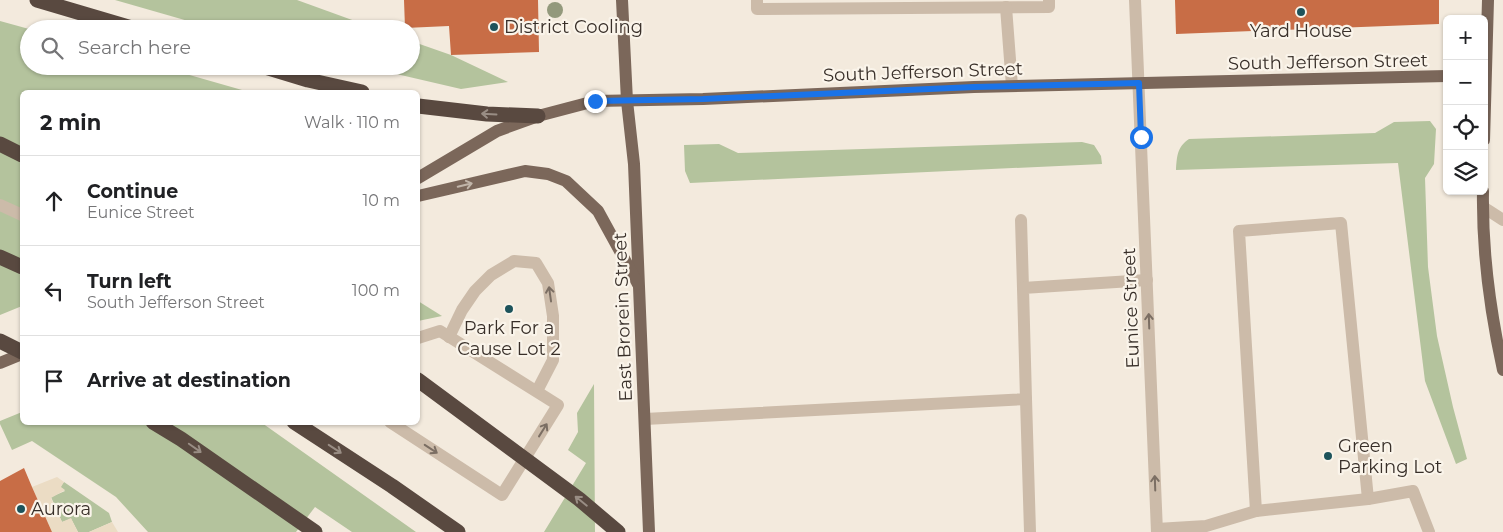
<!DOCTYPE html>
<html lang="en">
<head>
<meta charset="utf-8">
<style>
	body { margin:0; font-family:Montserrat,sans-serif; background:#f2f2f2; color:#202124 }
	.controls { position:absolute; right:15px; top:15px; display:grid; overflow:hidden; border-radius:8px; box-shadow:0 1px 4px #0004 }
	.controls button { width:45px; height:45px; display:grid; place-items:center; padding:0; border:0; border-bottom:1px solid #e0e0e0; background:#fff; color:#202124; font:25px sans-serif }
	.stop { position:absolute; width:15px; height:15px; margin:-11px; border:4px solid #1a73e8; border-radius:50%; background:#fff }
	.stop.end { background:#1a73e8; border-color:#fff; box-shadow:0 1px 5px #0008 }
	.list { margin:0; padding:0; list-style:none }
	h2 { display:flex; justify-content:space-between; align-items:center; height:65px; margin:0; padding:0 20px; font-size:21px }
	h2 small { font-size:16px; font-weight:400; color:#757577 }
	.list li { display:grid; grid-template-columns:32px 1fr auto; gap:15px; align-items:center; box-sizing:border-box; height:90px; padding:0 20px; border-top:1px solid #e0e0e0 }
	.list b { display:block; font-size:19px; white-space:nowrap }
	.list p { margin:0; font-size:16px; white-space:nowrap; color:#757577 }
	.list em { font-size:16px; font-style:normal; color:#757577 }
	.icon { flex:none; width:28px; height:28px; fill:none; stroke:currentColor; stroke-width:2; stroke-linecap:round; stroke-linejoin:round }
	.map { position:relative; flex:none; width:1503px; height:532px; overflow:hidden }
	.search { position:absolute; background:#fff; box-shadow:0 1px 4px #0004; left:20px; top:20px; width:400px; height:55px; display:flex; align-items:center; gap:12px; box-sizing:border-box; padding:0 18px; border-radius:28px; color:#757577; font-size:19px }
	.panel { position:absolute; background:#fff; box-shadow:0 1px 4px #0004; left:20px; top:90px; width:400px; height:335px; border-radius:8px }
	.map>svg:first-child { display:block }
	.green { fill:#b4c39d }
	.plaza { fill:#ebdcc4 }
	.building { fill:#c86d46 }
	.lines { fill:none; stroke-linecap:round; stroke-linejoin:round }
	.minor { stroke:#ccbba9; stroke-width:12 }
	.major { stroke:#7b675a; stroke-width:12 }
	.highway { stroke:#594940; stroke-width:15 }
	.tree { fill:#93997c }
	.oneway { stroke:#998d84 }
	.oneway2 { stroke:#c1b5a9 }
	.oneway3 { stroke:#7b6e63 }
	.route { stroke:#1a73e8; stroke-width:6 }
	.poi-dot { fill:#1d535b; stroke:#faf4ea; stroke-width:2 }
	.labels { text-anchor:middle; stroke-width:4.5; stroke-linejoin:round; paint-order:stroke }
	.poi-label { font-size:18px; fill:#382f29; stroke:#faf4ea; text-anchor:start }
	.street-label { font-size:18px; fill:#382f29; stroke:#faf4ea }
</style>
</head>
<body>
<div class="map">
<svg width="1503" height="532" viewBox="0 0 1503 532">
	<rect width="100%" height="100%" fill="#f3eadd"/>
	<!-- green -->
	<g class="green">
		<path d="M115,0h182l80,29h-161z"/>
		<path d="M0,21l29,8v37h129l91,26h-227v214l-22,9z"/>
		<path d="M411,41l40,14 57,27 -47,7 -99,-23h49z"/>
		<path d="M1430,121l6,8 -2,35 -9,14 3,89 9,69 16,71 14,52 -11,5 -31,-83 -27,-218 -222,7c1,-14 1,-23 13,-31l186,-6 19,-11z"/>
		<path d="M1082,142l12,3 7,11 1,8 -412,19 -5,-12 -1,-26 35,-1 19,9z"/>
		<path d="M418,301l24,15 -24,5z"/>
		<path d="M594,384l1,148h-51l42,-69 -18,-13 10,-18 -1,-19z"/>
		<path d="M22,412v10l240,1 154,109h-64l-37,-25 -19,25h-148l-32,-35 -84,-56 -20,9 -12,-26v-3z"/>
		<path d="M64,482l45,31 3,9 -23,10h-11l-7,-13 -9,3 -11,-25 14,-6 -5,-4z"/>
	</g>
	<!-- plaza -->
	<g class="plaza">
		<path d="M57,477l7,5 -3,5 4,3 -14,8 11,24 9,-4 7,14h-26l-20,-45z"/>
		<path d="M112,522l6,10h-29z"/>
	</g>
	<!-- building -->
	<g class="building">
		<path d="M404,0h134l1,52 -88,3 -2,-29 -44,2z"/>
		<path d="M1175,0h264v24l-263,10z"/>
		<path d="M24,468l8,19 20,45h-52v-51z"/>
	</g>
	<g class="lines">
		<!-- minor -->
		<g class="minor">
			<path d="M757,0v9l292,-2v-7"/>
			<path d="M1135,0l22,532"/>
			<path d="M1006,7l6,79"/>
			<path d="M0,205l22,10"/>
			<path d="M1483,207l20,13"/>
			<path d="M1021,220l2,68"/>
			<path d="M449,337l13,-27 13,-19 16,-16 23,-14 22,2 12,20 5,33v44l-16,31"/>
			<path d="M1026,399l4,133"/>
			<path d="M645,419l381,-20 -3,-111 124,-8"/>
			<path d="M390,422l112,73 56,-90 -118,-74 -22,7"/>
			<path d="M1256,511l-17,-280 102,-8 27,276"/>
			<path d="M1157,529l49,-3 50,-15 112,-12 45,-8 16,41"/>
		</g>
		<!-- major -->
		<g class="major">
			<path d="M622,0l5,101 7,63 15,368"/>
			<path d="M1484,140l4,-140"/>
			<path d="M418,178l79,-47 41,-15 57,-15 108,-2 271,-12 473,-11"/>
			<path d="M1483,191c-1,61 7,120 20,179"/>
			<path d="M418,196l107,-25 23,3 18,7 32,30 40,73"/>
			<path d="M0,363l22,-9"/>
		</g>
		<!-- highway -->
		<g class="highway">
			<path d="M37,0l98,29"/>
			<path d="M262,66l46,14 54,12"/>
			<path d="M418,106l69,8 51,2"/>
			<path d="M0,144l22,11"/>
			<path d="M0,257l22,10"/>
			<path d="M0,341l22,11"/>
			<path d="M418,380l161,119 39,33"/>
			<path d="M153,422l28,17 134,93"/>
			<path d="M294,422l98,64 66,46"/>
		</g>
	</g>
	<!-- trees -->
	<circle class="tree" cx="555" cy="10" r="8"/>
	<!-- one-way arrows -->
	<defs><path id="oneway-shaft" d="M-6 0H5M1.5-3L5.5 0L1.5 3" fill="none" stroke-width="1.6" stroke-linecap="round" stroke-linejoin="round" transform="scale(1.25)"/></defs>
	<g class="oneway">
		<use href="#oneway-shaft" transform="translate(489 114) rotate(-177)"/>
		<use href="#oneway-shaft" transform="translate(195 448) rotate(35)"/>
		<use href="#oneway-shaft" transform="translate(335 449) rotate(33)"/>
		<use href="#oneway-shaft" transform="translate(581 501) rotate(-141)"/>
	</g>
	<use class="oneway2" href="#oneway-shaft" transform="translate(465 185) rotate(-14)"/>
	<g class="oneway3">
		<use href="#oneway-shaft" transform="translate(550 294) rotate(-98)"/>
		<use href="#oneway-shaft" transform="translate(1149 321) rotate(-92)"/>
		<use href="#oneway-shaft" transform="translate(543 430) rotate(-58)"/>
		<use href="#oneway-shaft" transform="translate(431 449) rotate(33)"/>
		<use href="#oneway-shaft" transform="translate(1155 483) rotate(-92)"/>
	</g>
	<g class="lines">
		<!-- route -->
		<path class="route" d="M595,101l108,-2 271,-12 165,-4 2,54"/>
	</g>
	<!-- markers -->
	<g class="poi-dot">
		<circle cx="1301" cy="12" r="5"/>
		<circle cx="494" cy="27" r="5"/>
		<circle cx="509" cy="309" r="5"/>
		<circle cx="1328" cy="456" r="5"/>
		<circle cx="21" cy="509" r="5"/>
	</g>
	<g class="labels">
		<!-- poi labels -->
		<g class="poi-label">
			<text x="504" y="33">District Cooling</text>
			<text x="1301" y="37" text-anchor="middle">Yard House</text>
			<text x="509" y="334" text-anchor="middle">Park For a<tspan x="509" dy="21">Cause Lot 2</tspan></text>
			<text x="1338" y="452">Green<tspan x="1338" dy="21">Parking Lot</tspan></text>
			<text x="31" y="515">Aurora</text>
		</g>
		<!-- street labels -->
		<g class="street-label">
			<text transform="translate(1328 62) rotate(-1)" y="6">South Jefferson Street</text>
			<text transform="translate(923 72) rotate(-2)" y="6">South Jefferson Street</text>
			<text transform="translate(1131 308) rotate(-92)" y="6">Eunice Street</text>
			<text transform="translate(623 317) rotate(-92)" y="6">East Brorein Street</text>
		</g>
	</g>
</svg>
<div class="controls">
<button>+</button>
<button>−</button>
<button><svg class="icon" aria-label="locate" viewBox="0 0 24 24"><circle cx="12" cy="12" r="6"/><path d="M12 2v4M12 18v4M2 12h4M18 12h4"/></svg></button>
<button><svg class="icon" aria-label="layers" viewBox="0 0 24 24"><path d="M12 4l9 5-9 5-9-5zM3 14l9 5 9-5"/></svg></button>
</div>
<div class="stop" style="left:1141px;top:137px"></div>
<div class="stop end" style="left:595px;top:101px"></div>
<div class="search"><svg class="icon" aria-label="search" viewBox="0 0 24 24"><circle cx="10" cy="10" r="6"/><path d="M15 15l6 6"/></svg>Search here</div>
<section class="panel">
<h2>2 min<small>Walk · 110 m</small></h2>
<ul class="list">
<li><svg class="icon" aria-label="ahead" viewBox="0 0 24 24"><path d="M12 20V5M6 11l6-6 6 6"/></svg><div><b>Continue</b><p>Eunice Street</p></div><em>10 m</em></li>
<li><svg class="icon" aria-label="left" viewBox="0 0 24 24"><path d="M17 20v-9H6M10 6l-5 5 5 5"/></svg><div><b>Turn left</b><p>South Jefferson Street</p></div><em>100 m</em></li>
<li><svg class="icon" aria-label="arrive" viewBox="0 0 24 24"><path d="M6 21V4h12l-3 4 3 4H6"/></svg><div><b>Arrive at destination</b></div></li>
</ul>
</section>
</div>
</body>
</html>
